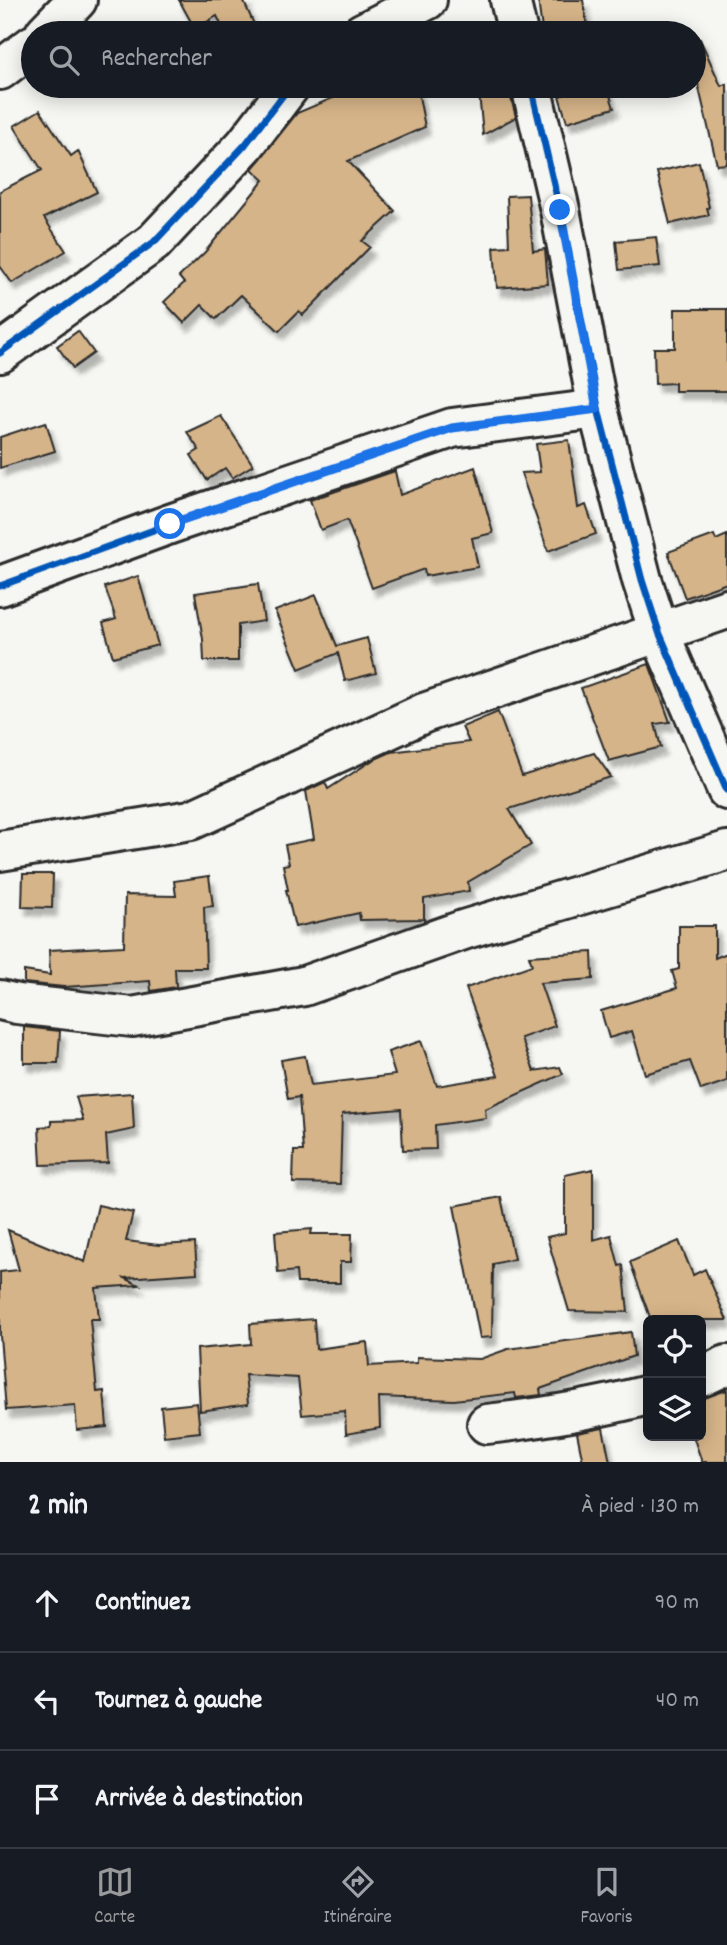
<!DOCTYPE html>
<html lang="fr">
<head>
<meta charset="utf-8">
<style>
	body { margin:0; font-family:Dekko,sans-serif; background:#20242c; color:#f1f3f6 }
	.controls { position:absolute; right:21px; bottom:21px; display:grid; overflow:hidden; border-radius:10px; box-shadow:0 4px 18px #0003 }
	.controls button { width:63px; height:63px; display:grid; place-items:center; padding:0; border:0; border-bottom:2px solid #363941; background:#171b24; color:#f1f3f6; font:35px sans-serif }
	.stop { position:absolute; width:21px; height:21px; margin:-16px; border:5px solid #1a73e8; border-radius:50%; background:#fff }
	.stop.end { background:#1a73e8; border-color:#fff; box-shadow:0 2px 7px #0008 }
	.list { margin:0; padding:0; list-style:none }
	h2 { display:flex; justify-content:space-between; align-items:center; height:91px; margin:0; padding:0 28px; font-size:30px }
	h2 small { font-size:23px; font-weight:400; color:#9ea1a6 }
	.list li { display:grid; grid-template-columns:46px 1fr auto; gap:21px; align-items:center; box-sizing:border-box; height:98px; padding:0 28px; border-top:2px solid #363941 }
	.list b { display:block; font-size:26px; white-space:nowrap }
	.list em { font-size:23px; font-style:normal; color:#9ea1a6 }
	.icon { flex:none; width:38px; height:38px; fill:none; stroke:currentColor; stroke-width:2; stroke-linecap:round; stroke-linejoin:round }
	.map { position:relative; flex:none; width:727px; height:1462px; overflow:hidden }
	.search { position:absolute; background:#171b24; box-shadow:0 4px 18px #0003; left:21px; right:21px; top:21px; height:77px; display:flex; align-items:center; gap:18px; box-sizing:border-box; padding:0 24px; border-radius:38px; color:#9ea1a6; font-size:26px }
	.sheet { height:385px; background:#171b24 }
	nav { display:flex; justify-content:space-around; align-items:center; box-sizing:border-box; height:98px; border-top:2px solid #363941; background:#171b24; font-size:19px; color:#9ea1a6 }
	nav a { display:grid; justify-items:center; gap:4px }
	nav .on { color:#98999b }
	.map>svg:first-child { display:block }
	.building { fill:#d6b489; stroke:#2b2b2b; stroke-width:2; filter:url(#shadow) }
	.lines { fill:none; stroke-linecap:round; stroke-linejoin:round }
	.minor-casing { stroke:#2b2b2b; stroke-width:44 }
	.minor { stroke:#f6f6f2; stroke-width:38 }
	.cycleway-casing { stroke:#f6f6f2; stroke-width:11 }
	.cycleway { stroke:#0057b8; stroke-width:7 }
	.route { stroke:#1a73e8; stroke-width:9 }
</style>
</head>
<body>
<div class="map">
<svg width="727" height="1462" viewBox="0 0 727 1462">
	<defs>
		<filter id="shadow"><feDropShadow dx="4.5" dy="8" stdDeviation="2" flood-color="#0004"/></filter>
	</defs>
	<rect width="100%" height="100%" fill="#f6f6f2"/>
	<filter id="ink" filterUnits="userSpaceOnUse"><feTurbulence type="fractalNoise" baseFrequency=".0143" numOctaves="2"/><feDisplacementMap in="SourceGraphic" scale="14" xChannelSelector="R" yChannelSelector="G"/><feConvolveMatrix kernelMatrix="1 2 1 2 8 2 1 2 1" color-interpolation-filters="sRGB"/></filter>
	<g filter="url(#ink)">
		<!-- building -->
		<g class="building">
			<path d="M179,0h68l-3,2 14,31h-33l-8,-17 -22,13z"/>
			<path d="M538,0h45l4,24 -45,6z"/>
			<path d="M700,39l21,47 6,-2v80l-10,1 -23,-98v-26z"/>
			<path d="M335,86h82l8,41 -77,34 47,50 -33,30 8,6 -67,68 -4,-4 -20,20 -38,-36 -25,24 -14,-14 -18,18 -20,-21 20,-19 -5,-6 26,-25 59,-72 -12,-11 45,-56 43,-18z"/>
			<path d="M493,86h12l6,12 5,19 -33,18 -4,-42z"/>
			<path d="M593,86h14l7,22 -47,14 -8,-26z"/>
			<path d="M40,110l31,46 7,-5 19,41 -53,26 22,33 -54,32 -12,-17v-75l42,-21 -28,-44z"/>
			<path d="M699,162l10,45 -2,1 2,7 -39,9 -13,-52z"/>
			<path d="M528,195l5,56 12,-2 3,35 -51,4 -3,-41 15,-1 -2,-50z"/>
			<path d="M656,237l4,29 -41,4 -3,-29z"/>
			<path d="M675,309h52v82h-52v-8l-20,1 -1,-36h21z"/>
			<path d="M78,331l16,22 -21,15 -16,-22z"/>
			<path d="M221,416l32,49 -21,13 -7,-10 -18,12 -16,-25 8,-5 -12,-18z"/>
			<path d="M46,422l9,29 -55,17v-31z"/>
			<path d="M569,440l9,68 8,-3 10,29 -48,17 -27,-78 19,-1 -4,-28z"/>
			<path d="M475,467l18,66 -21,5 6,29 -53,9 -1,-7 -52,19 -25,-68 -26,10 -11,-30 85,-29 5,24z"/>
			<path d="M714,535l2,5 11,-5v48l-42,15 -17,-46z"/>
			<path d="M138,576l20,69 -45,12 -10,-34 13,-4 -11,-32z"/>
			<path d="M258,584l6,37 -26,4v36h-34l-1,-22 -8,-46z"/>
			<path d="M316,595l21,51 30,-8 9,35 -31,8 -7,-28 -39,16 -24,-58z"/>
			<path d="M649,664l21,58 -15,2 6,23 -52,14 -28,-73z"/>
			<path d="M498,712l24,64 72,-23 17,24 -102,32 22,36 -63,37 1,9 -45,8v20l-64,1 -1,-7 -64,14 -9,-37h2l-5,-25 6,-1 -4,-19 29,-6 -8,-48 19,-9 3,7 45,-29 18,-8 78,-10 -7,-15z"/>
			<path d="M23,874h30l-1,34 -30,-1z"/>
			<path d="M209,876l4,30 -9,1 2,61h-31l1,19 -25,4 -1,-10 -86,6 -40,-4v-12l26,4 -1,-25 75,-4 1,-51 51,1 -2,-15z"/>
			<path d="M679,926h36v32l12,-5v128l-26,9 -11,-29 -45,13 -13,-43 -23,7 -8,-27 76,-23 -5,-17 7,-2z"/>
			<path d="M592,952l1,27 -53,4 15,43 -34,12 13,33 26,-4 3,7 -78,35 1,9 -51,7 1,24 -33,1 -2,-41 -59,5 -2,70 -47,-1 1,-32h9l-4,-54 -11,2 -7,-39 24,-4 6,29 84,-10 -7,-23 33,-11 16,45 61,-10 -32,-88 66,-23 -3,-9z"/>
			<path d="M24,1027l36,4 -2,32h-34z"/>
			<path d="M132,1093l2,36 -28,6 2,28 -67,2 -2,-38 12,-1v-5l32,-1 -7,-23z"/>
			<path d="M593,1169v71l18,-5 8,31 4,-1 5,47 -59,-1 -22,-74 18,-4v-58z"/>
			<path d="M501,1197l13,62 -21,5 -1,73 -12,1 -26,-132z"/>
			<path d="M98,1205l35,8 -7,28 33,4 36,-2 2,30 -72,5 14,7 -43,3 3,31h-9l7,73 7,-1 3,36 -30,3 -2,-25 -69,5 -6,-74v-64l19,-2 -11,-40 77,32z"/>
			<path d="M312,1229l-1,5h41l-1,28h-11v21h-43l-1,-12 -18,2 -3,-41z"/>
			<path d="M679,1241l14,34 12,-6 22,51h-76l-21,-58z"/>
			<path d="M314,1319l2,30 51,-7 2,24 48,-3v-6l63,2 28,-10 123,-17 3,24 -94,33 1,6 -25,3 -1,-5 -61,7 -75,-3 1,31 -34,6 -1,-23 -43,4 -4,-37 -53,-3 3,29 -48,7 -3,-62 54,-5 -1,-20z"/>
			<path d="M727,1390v72h-25l-9,-26h8v-37z"/>
			<path d="M197,1403l3,29 -36,4 -3,-29z"/>
			<path d="M603,1428l7,34h-27l-6,-29z"/>
		</g>
		<g class="lines">
			<!-- minor casing -->
			<g class="minor-casing">
				<g id="minor">
					<path d="M510,0l8,33"/>
					<path d="M45,33l32,-33"/>
					<path d="M362,33l65,-33"/>
					<path d="M0,70l33,-25"/>
					<path d="M531,86l29,124 38,199 44,171 17,52 68,158"/>
					<path d="M0,353l154,-111 91,-97 45,-59"/>
					<path d="M0,586l170,-62 282,-96 146,-19"/>
					<path d="M0,851l191,-31 233,-107 303,-104"/>
					<path d="M0,1000l17,4 115,13 172,-31 162,-57 261,-78"/>
					<path d="M701,1377l26,-12"/>
					<path d="M487,1424c55,-6 108,-15 161,-29"/>
				</g>
			</g>
			<!-- minor -->
			<use href="#minor" class="minor"/>
			<!-- cycleway casing -->
			<g class="cycleway-casing">
				<g id="cycleway">
					<path d="M531,86l29,124 38,199 44,171 17,52 68,158"/>
					<path d="M0,353l154,-111 91,-97 45,-59"/>
					<path d="M0,586l170,-62 282,-96 146,-19"/>
				</g>
			</g>
			<!-- cycleway -->
			<use href="#cycleway" class="cycleway"/>
		</g>
	</g>
	<g class="lines" filter="url(#ink)">
		<!-- route -->
		<path class="route" d="M170,524l282,-96 145,-19 -37,-199"/>
	</g>
</svg>
<div class="controls">
<button><svg class="icon" aria-label="locate" viewBox="0 0 24 24"><circle cx="12" cy="12" r="6"/><path d="M12 2v4M12 18v4M2 12h4M18 12h4"/></svg></button>
<button><svg class="icon" aria-label="layers" viewBox="0 0 24 24"><path d="M12 4l9 5-9 5-9-5zM3 14l9 5 9-5"/></svg></button>
</div>
<div class="stop" style="left:170px;top:524px"></div>
<div class="stop end" style="left:560px;top:210px"></div>
<div class="search"><svg class="icon" aria-label="search" viewBox="0 0 24 24"><circle cx="10" cy="10" r="6"/><path d="M15 15l6 6"/></svg>Rechercher</div>
</div>
<section class="sheet">
<h2>2 min<small>À pied · 130 m</small></h2>
<ul class="list">
<li><svg class="icon" aria-label="ahead" viewBox="0 0 24 24"><path d="M12 20V5M6 11l6-6 6 6"/></svg><div><b>Continuez</b></div><em>90 m</em></li>
<li><svg class="icon" aria-label="left" viewBox="0 0 24 24"><path d="M17 20v-9H6M10 6l-5 5 5 5"/></svg><div><b>Tournez à gauche</b></div><em>40 m</em></li>
<li><svg class="icon" aria-label="arrive" viewBox="0 0 24 24"><path d="M6 21V4h12l-3 4 3 4H6"/></svg><div><b>Arrivée à destination</b></div></li>
</ul>
</section>
<nav>
<a class="on"><svg class="icon" aria-label="map" viewBox="0 0 24 24"><path d="M3 6l6-2 6 2 6-2v14l-6 2-6-2-6 2zM9 4v14M15 6v14"/></svg>Carte</a>
<a><svg class="icon" aria-label="directions" viewBox="0 0 24 24"><path d="M12 3l9 9-9 9-9-9zM9 14v-3h6M13 9l2 2-2 2"/></svg>Itinéraire</a>
<a><svg class="icon" aria-label="saved" viewBox="0 0 24 24"><path d="M7 4h10v16l-5-4-5 4z"/></svg>Favoris</a>
</nav>
</body>
</html>
